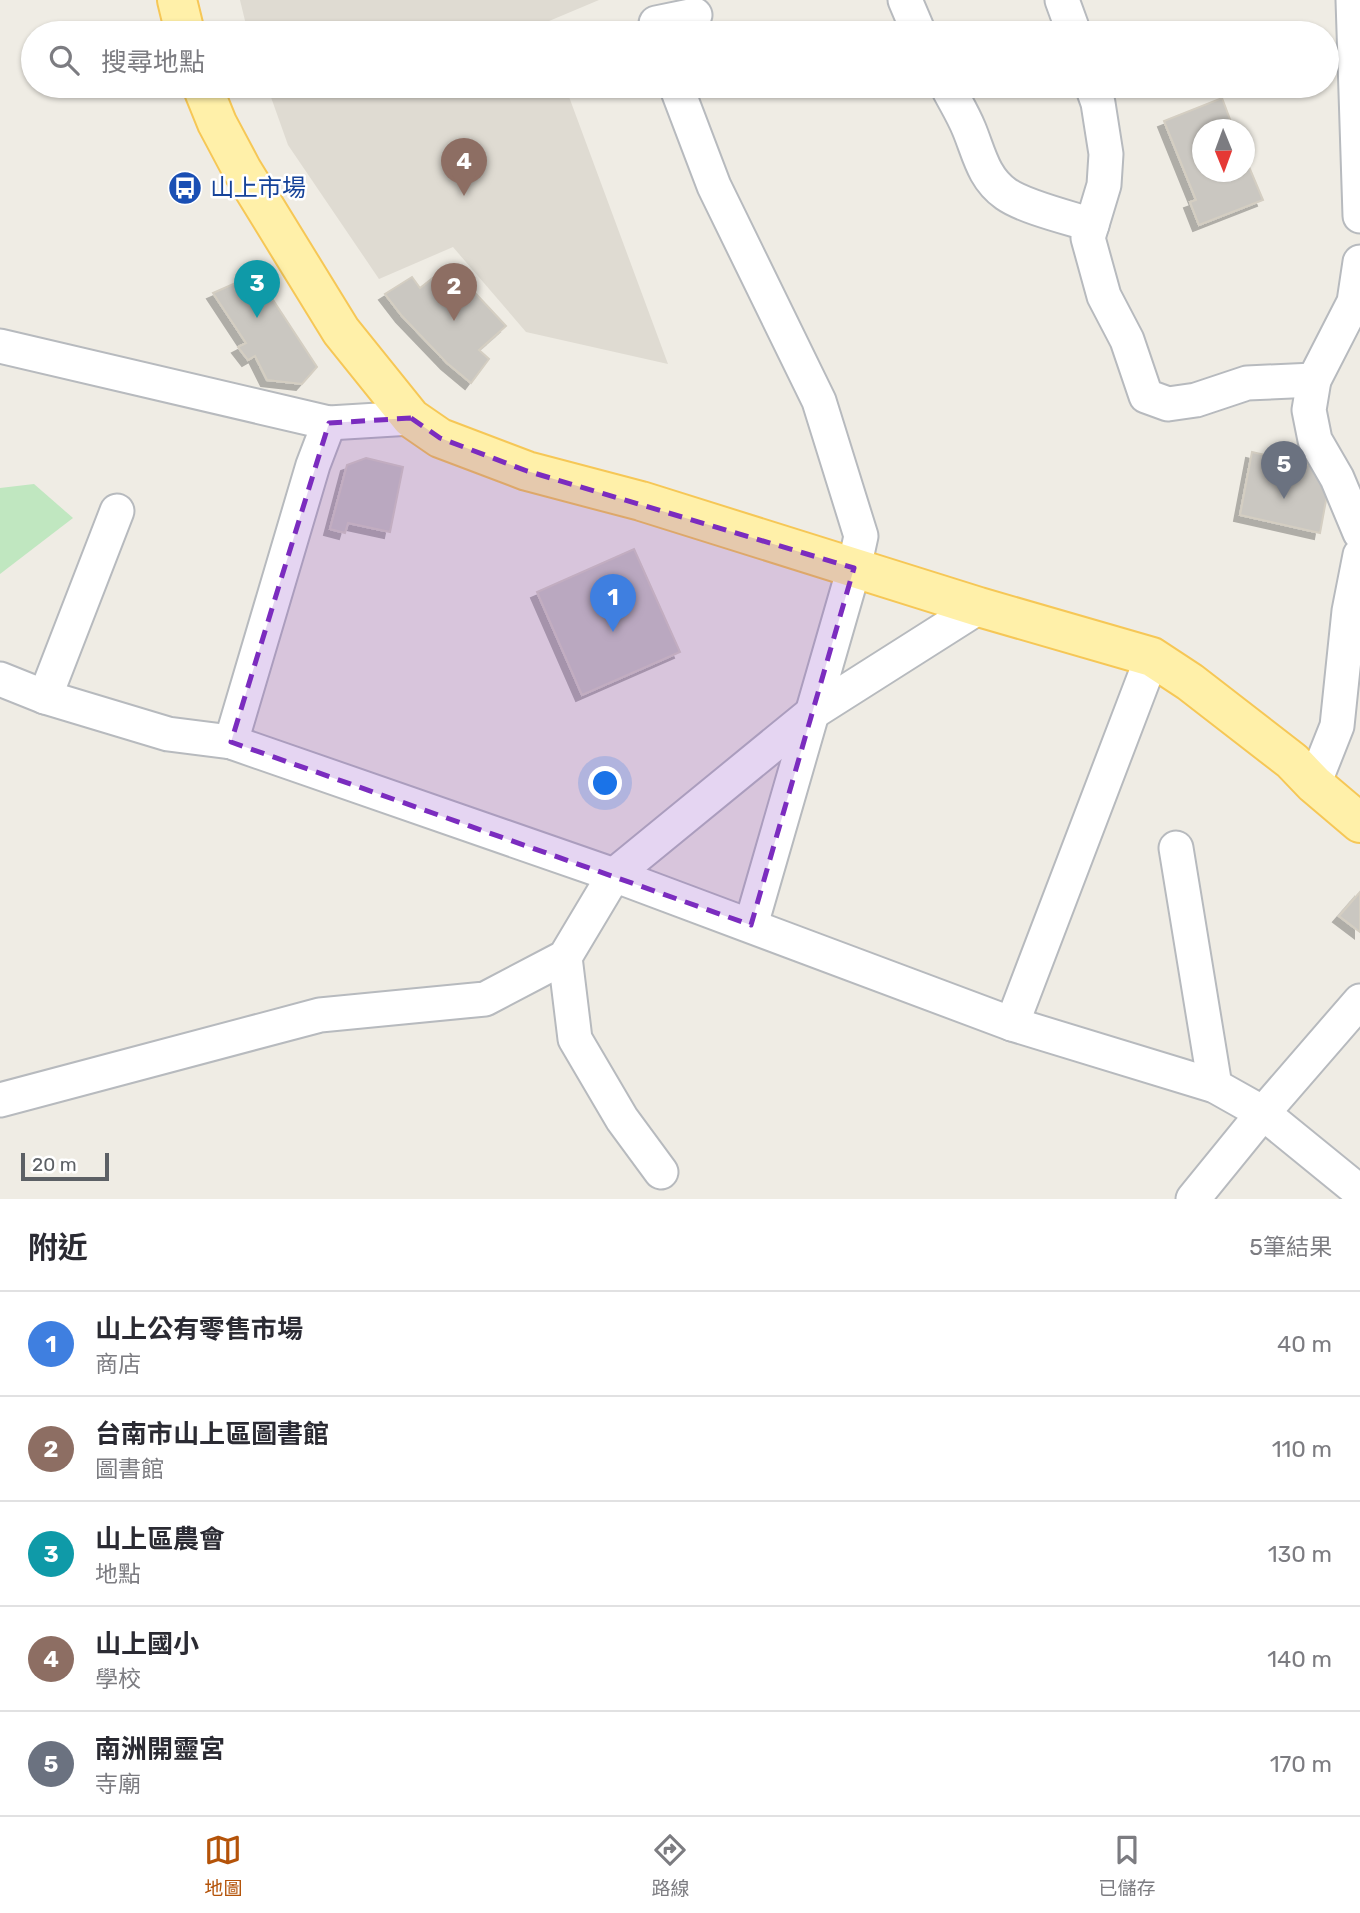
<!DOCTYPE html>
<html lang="zh-TW">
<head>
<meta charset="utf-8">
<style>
	body { margin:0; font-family:Rubik,"Noto Sans TC",sans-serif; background:#f2f2f3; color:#2b2b33 }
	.compass { position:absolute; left:1192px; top:119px; width:63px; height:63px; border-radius:50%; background:#fff; box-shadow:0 2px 5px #0004; rotate:179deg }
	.scale { position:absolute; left:21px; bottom:18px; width:88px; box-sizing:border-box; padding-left:7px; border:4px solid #5c6065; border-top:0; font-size:19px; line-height:24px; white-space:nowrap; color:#5c6065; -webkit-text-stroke:5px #fff; paint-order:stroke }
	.you { position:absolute; left:606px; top:784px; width:24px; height:24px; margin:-18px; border:5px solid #fff; border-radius:50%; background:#1a73e8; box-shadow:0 0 0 10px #1a73e833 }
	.badge { display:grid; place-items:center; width:46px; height:46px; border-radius:50%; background:#b45309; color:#fff; font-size:23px; font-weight:700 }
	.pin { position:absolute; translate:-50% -58px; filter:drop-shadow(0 2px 4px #0008) }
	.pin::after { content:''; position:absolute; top:37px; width:24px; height:21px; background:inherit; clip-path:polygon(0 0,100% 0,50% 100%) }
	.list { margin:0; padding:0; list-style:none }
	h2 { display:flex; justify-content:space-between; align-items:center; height:91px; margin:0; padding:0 28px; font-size:30px }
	h2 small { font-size:23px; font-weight:400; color:#7c7c81 }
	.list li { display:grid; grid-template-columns:46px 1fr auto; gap:21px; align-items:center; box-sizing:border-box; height:105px; padding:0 28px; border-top:2px solid #e1e1e2 }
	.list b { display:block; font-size:26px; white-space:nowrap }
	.list p { margin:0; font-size:23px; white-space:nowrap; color:#7c7c81 }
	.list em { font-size:23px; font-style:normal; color:#7c7c81 }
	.icon { flex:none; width:38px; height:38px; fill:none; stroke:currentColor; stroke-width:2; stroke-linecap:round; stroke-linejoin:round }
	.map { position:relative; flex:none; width:1360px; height:1199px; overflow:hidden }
	.search { position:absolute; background:#fff; box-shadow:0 2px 5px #0004; left:21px; right:21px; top:21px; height:77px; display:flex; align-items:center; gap:18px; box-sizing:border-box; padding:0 24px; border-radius:38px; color:#7c7c81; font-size:26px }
	.sheet { height:616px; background:#fff }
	nav { display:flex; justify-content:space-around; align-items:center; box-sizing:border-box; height:98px; border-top:2px solid #e1e1e2; background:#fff; font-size:19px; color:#7c7c81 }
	nav a { display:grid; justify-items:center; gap:4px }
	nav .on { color:#b45309 }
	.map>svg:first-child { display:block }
	.education { fill:#dfdbd2 }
	.green { fill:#c0e7c0 }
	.building { fill:#cac7c1; stroke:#d4cec2; stroke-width:2; filter:url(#shadow) }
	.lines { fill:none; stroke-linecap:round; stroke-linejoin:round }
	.minor-casing { stroke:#b7babe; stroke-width:37 }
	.major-casing { stroke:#f6c756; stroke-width:42 }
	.minor { stroke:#fff; stroke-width:33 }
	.major { stroke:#fff0a9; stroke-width:38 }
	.marked { fill:#7b2cbf; fill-opacity:0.2; stroke:#7b2cbf; stroke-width:5; stroke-dasharray:14 9; stroke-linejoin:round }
	.labels { text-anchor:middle; stroke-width:5; stroke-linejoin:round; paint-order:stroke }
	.transit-label { font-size:24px; fill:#164399; stroke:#fff; text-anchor:start }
</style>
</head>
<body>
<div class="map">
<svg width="1360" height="1199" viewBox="0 0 1360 1199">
	<defs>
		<filter id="shadow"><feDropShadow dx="-6" dy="6" stdDeviation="0" flood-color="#0004"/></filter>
	</defs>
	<rect width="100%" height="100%" fill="#efece4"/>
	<!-- education -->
	<g class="education">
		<path d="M240,0h359l-57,24 3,9h-297z"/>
		<path d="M267,86h298l103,278 -142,-32 -73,-85 -74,32 -91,-134z"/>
	</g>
	<!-- green -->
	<path class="green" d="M34,484l39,34 -73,56v-86z"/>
	<!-- building -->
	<g class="building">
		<path d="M1222,98l12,32h-32v42h42v-17l19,45 -64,25 -9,-23 6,-2 -32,-79z"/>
		<path d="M449,265l57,61 -27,24 10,9 -18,24 -24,-20 -45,-47 -17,-22 27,-17 8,11z"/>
		<path d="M256,274l61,93 -15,17 -35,-4 -12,-24 -7,4 -10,-13 8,-4 -33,-50z"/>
		<path d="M1252,452l70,16 7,16 -9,49 -80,-18z"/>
		<path d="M366,458l37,9 -13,65 -42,-9 -3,10 -15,-4 17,-64z"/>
		<path d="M634,549l46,103 -98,43 -45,-103z"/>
		<path d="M1360,892v40l-21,-16z"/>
	</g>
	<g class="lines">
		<!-- minor casing -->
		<g class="minor-casing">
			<g id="minor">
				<path d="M905,0l14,33"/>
				<path d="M1062,0l12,33"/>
				<path d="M1353,0l7,216"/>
				<path d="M658,33l-2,-10 39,-8"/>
				<path d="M676,86l38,100 105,215 42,135 -7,32 -103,357"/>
				<path d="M947,86c7,14 16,28 22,43 10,24 14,49 37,65 18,13 64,24 86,31"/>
				<path d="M1092,86l6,17 8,51 -2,31 -16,53 16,58 23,44 19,56 22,8 28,-4 51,-17 67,-3"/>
				<path d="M1360,262l-6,40 -40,78 -5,30 6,30 22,38 23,55"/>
				<path d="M0,346l329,77 82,-5"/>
				<path d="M0,679l45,18 123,37 63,8 383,133 398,149 203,62 48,27 97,79"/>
				<path d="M45,697l72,-186"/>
				<path d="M231,742l82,-277 16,-42"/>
				<path d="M1314,784l23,-58 12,-115 11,-56"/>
				<path d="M1176,848l39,238"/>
				<path d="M565,957l10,82 47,80 39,53"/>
				<path d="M1012,1024l140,-367"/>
				<path d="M0,1100l320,-85 165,-16 80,-42 49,-82 198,-162 167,-106"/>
				<path d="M1193,1199l70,-86 97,-112"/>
			</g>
		</g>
		<!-- major casing -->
		<g class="major-casing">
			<g id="major">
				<path d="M177,0l8,33"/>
				<path d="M202,86l15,37 25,47 99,161 70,87 29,20 87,33 114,30 338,106 173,50 38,25 102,79 22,23 46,39"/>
			</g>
		</g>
		<!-- minor -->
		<use href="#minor" class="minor"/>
		<!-- major -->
		<use href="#major" class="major"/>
	</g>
	<!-- marked area -->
	<path class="marked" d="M411,418l29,20 87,33 327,97 -103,357 -520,-183 98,-319z"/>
	<!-- icons -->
	<defs>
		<g id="bus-disc" transform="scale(1.75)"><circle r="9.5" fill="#1a4fb4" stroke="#fff"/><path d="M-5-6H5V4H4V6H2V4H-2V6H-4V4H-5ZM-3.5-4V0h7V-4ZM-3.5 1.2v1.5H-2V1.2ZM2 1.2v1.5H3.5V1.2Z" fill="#fff"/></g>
	</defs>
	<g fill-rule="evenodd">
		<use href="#bus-disc" x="185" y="188"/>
	</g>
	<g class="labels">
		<!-- transit labels -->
		<g class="transit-label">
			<text x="210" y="196">山上市場</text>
		</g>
	</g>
</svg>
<svg class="compass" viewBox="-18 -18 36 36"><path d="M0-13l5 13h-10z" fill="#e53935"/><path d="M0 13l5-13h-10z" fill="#7c7c81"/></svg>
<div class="scale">20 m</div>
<div class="you"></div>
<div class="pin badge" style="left:613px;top:632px;background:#3f7fe0">1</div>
<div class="pin badge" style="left:454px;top:321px;background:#8d6e63">2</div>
<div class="pin badge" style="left:257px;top:318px;background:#0f9aa8">3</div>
<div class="pin badge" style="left:464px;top:196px;background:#8d6e63">4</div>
<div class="pin badge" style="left:1284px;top:499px;background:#6b7280">5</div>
<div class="search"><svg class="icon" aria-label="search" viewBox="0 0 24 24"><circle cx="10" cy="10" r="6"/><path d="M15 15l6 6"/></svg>搜尋地點</div>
</div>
<section class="sheet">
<h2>附近<small>5筆結果</small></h2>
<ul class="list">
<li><span class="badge" style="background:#3f7fe0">1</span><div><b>山上公有零售市場</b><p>商店</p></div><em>40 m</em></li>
<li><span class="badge" style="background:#8d6e63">2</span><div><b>台南市山上區圖書館</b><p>圖書館</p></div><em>110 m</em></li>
<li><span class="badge" style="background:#0f9aa8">3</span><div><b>山上區農會</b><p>地點</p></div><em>130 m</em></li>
<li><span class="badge" style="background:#8d6e63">4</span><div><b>山上國小</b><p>學校</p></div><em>140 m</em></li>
<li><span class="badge" style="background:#6b7280">5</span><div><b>南洲開靈宮</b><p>寺廟</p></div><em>170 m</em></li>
</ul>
</section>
<nav>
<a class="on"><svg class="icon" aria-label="map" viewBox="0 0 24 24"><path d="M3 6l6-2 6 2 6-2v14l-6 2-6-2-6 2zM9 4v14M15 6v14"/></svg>地圖</a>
<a><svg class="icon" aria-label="directions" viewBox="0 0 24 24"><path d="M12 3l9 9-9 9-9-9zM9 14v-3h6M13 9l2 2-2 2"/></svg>路線</a>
<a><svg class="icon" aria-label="saved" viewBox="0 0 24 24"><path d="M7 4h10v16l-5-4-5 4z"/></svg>已儲存</a>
</nav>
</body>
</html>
